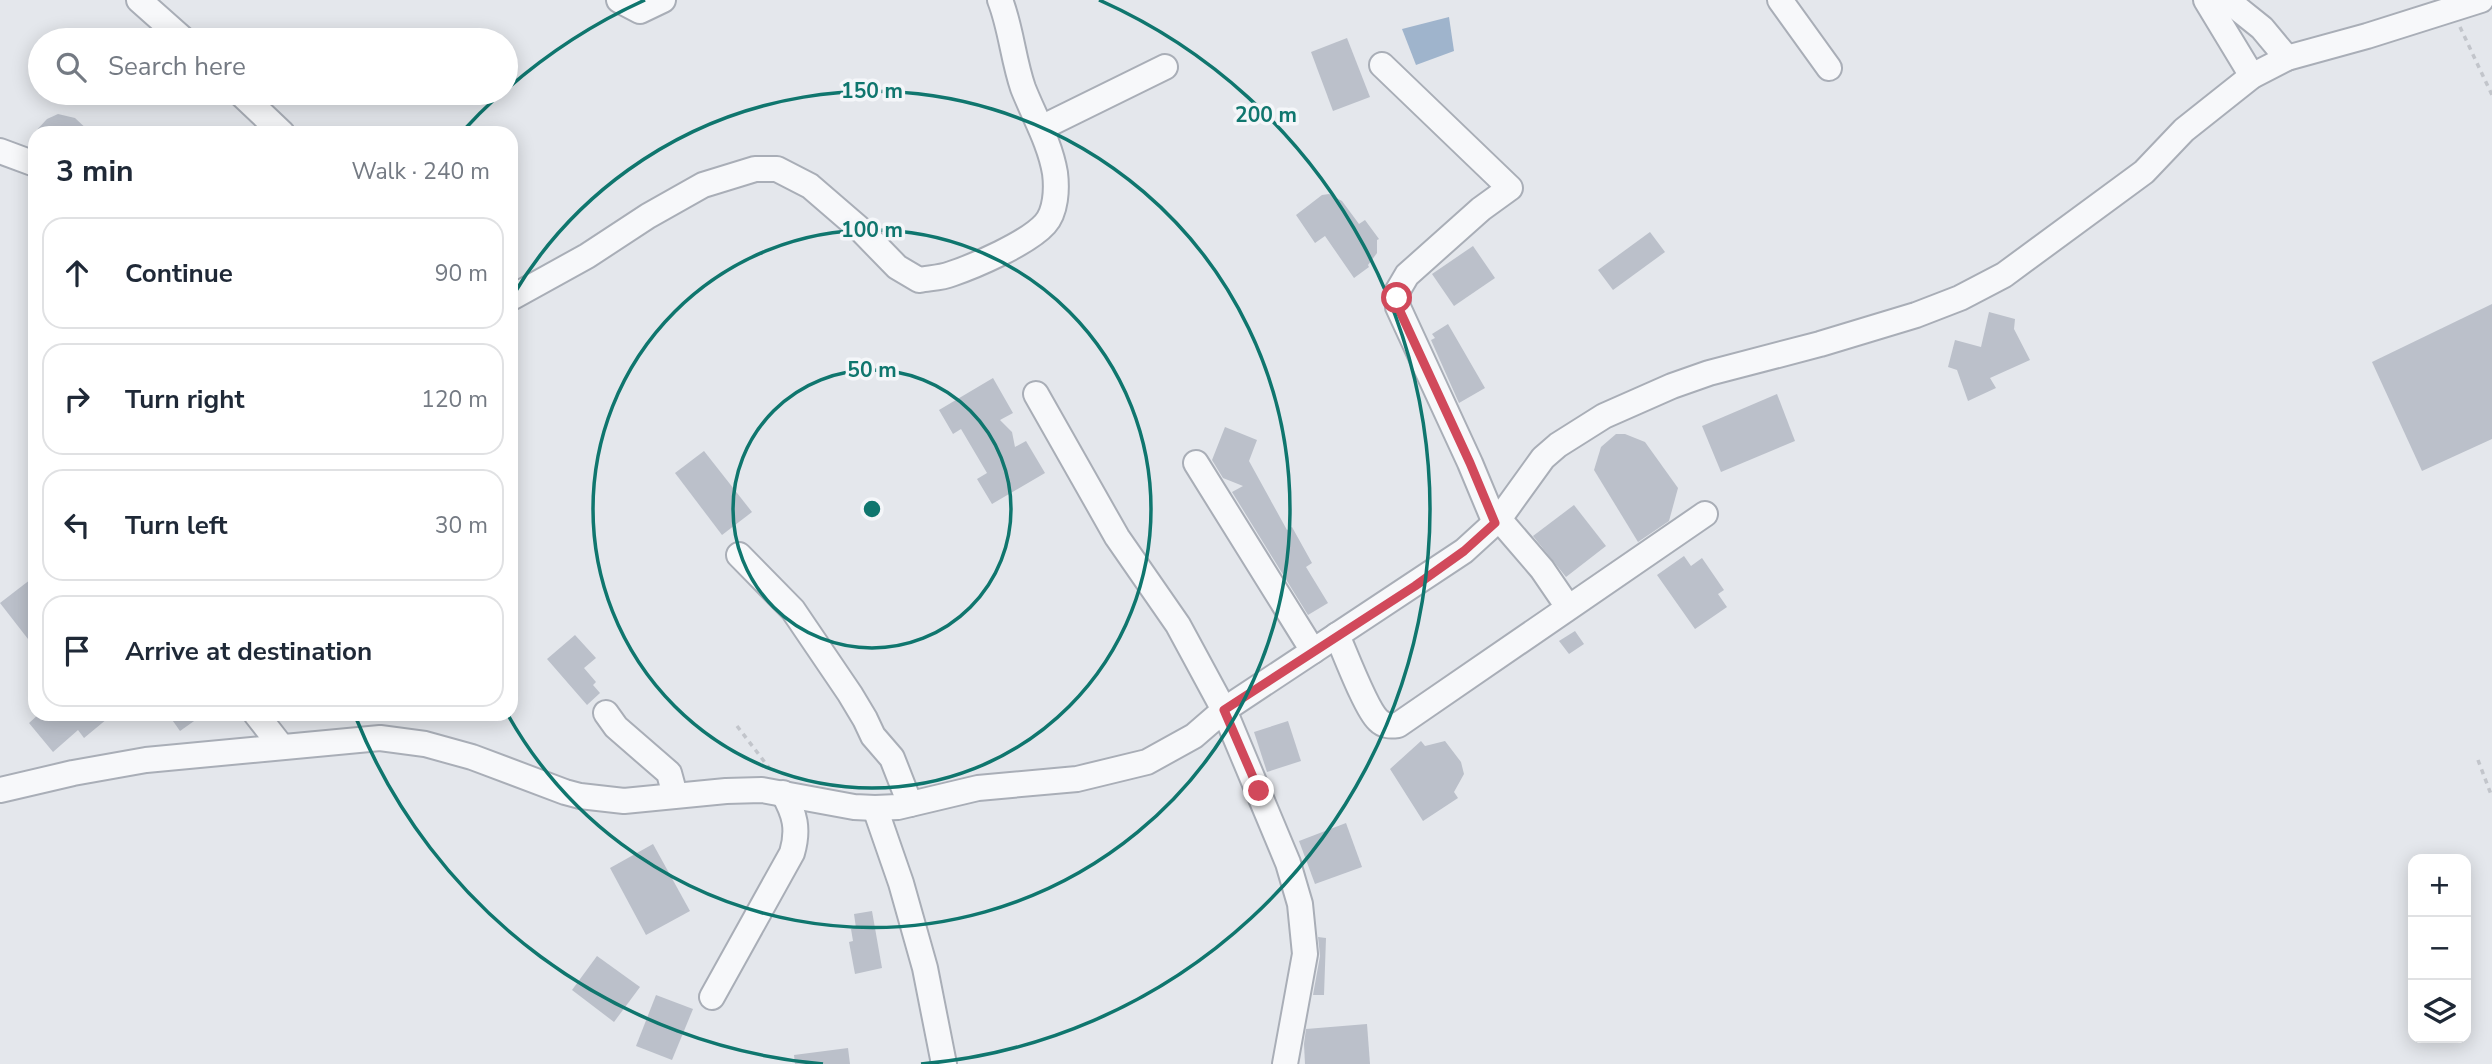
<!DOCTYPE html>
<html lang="en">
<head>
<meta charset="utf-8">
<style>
	body { margin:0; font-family:"Nunito Sans",sans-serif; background:#f6f6f7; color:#1f2937 }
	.controls { position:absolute; right:21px; bottom:21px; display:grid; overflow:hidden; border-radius:14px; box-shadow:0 4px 18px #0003 }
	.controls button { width:63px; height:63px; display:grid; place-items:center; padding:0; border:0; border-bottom:2px solid #e0e1e3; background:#fff; color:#1f2937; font:35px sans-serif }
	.stop { position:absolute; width:21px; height:21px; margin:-16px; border:5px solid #d1495b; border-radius:50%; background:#fff }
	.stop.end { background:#d1495b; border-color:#fff; box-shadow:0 2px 7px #0008 }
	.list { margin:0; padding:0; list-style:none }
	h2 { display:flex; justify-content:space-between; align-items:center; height:91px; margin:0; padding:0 28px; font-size:30px }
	h2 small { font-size:23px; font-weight:400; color:#747a83 }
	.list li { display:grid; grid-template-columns:46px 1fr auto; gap:21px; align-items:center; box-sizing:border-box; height:112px; margin:0 14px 14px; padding:0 14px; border:2px solid #e0e1e3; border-radius:21px }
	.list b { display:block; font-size:26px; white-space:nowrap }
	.list em { font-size:23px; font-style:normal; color:#747a83 }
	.icon { flex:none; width:38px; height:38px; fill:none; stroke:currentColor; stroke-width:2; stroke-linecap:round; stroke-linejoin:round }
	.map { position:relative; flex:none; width:2492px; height:1064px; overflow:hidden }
	.search { position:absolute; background:#fff; box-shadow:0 4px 18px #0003; left:28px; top:28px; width:490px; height:77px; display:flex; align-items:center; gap:18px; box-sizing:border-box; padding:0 24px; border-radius:38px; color:#747a83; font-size:26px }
	.panel { position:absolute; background:#fff; box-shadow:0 4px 18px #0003; left:28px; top:126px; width:490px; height:595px; border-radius:21px }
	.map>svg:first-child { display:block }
	.water { fill:#9fb4cc }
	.building { fill:#bbc0ca }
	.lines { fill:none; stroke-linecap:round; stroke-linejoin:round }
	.minor-casing { stroke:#a9aeb7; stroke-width:28 }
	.path { stroke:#c2c5cb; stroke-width:3.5; stroke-dasharray:5 5; stroke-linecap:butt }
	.minor { stroke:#f7f8fa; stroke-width:24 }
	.route { stroke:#d1495b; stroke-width:9 }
	.ring { fill:none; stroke:#0f766e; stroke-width:3.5 }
	.centre { fill:#0f766e; stroke:#f4f6f9; stroke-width:3.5 }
	.ring-label { font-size:21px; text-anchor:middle; font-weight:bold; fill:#0f766e; stroke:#f4f6f9; stroke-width:7; stroke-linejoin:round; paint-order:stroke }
</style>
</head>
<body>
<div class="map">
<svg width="2492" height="1064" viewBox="0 0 2492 1064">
	<rect width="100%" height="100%" fill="#e4e7ec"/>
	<!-- water -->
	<path class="water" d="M1449,17l5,34 -38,14 -14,-36z"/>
	<!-- building -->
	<g class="building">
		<path d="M1347,38l23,59 -37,14 -22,-59z"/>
		<path d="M58,114l17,4 16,15h-57l13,-14z"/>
		<path d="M1329,194l13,7 17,23 6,-4 14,19 -2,1v13l-9,12 1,2 -15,11 -29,-42 -10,7 -19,-28 26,-20z"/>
		<path d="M1650,232l15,20 -52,38 -15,-20z"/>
		<path d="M1473,246l22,32 -41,28 -22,-32z"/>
		<path d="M2492,304v135l-70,32 -50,-109z"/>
		<path d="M1989,312l26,7 -1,10 16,31 -40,18 6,10 -28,13 -11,-31 -9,-3 7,-27 26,7z"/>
		<path d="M1448,324l37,64 -26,15 -28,-63 4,-2 -3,-4z"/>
		<path d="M993,378l20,35 -13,7 12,12 3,15 11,-6 19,32 -53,31 -15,-25 10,-6 -26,-44 -8,5 -14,-24z"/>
		<path d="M1777,394l18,47 -74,31 -19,-46z"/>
		<path d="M1225,427l32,13 -8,21 38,69 5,-3 20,36 -6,4 22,36 -20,12 -76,-123 11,-6 -20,-8 -11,-18z"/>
		<path d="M1616,434h9l20,8 33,46 -9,33 -31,21 -44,-72 7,-23z"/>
		<path d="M704,451l48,61 -30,23 -47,-62z"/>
		<path d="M1574,505l32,41 -40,31 -33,-41z"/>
		<path d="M1684,556l7,10 11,-8 22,32 -6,4 9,13 -32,22 -38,-54z"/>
		<path d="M35,576v72l-35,-45z"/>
		<path d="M1575,631l9,13 -15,10 -10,-13z"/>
		<path d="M575,635l21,23 -12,10 12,14 -3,3 7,8 -13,12 -40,-46z"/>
		<path d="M39,714h74l-29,24 -6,-8 -25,22 -24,-29z"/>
		<path d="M168,714h36l-24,17z"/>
		<path d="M1288,721l13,40 -34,11 -13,-40z"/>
		<path d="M1421,741l4,5 20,-5 16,21 3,12 -10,18 4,6 -35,23 -33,-52z"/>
		<path d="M1346,823l16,44 -47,17 -16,-43z"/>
		<path d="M653,844l37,67 -44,24 -36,-67z"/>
		<path d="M872,911l10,57 -27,6 -6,-32 4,-1 -2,-12 5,-1 -2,-14z"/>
		<path d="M1318,937l8,1 -2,57h-11l7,-39z"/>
		<path d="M597,956l43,31 -26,35 -42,-32z"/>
		<path d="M656,995l37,14 -21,51 -36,-14z"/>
		<path d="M1367,1024l3,40h-65l-1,-20 2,-15z"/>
		<path d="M848,1048l2,16h-55l-1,-9z"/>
	</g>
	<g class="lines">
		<!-- minor casing -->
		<g class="minor-casing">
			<g id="minor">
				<path d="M139,0l45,40"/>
				<path d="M619,0l21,11 23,-11"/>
				<path d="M1780,0l49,68"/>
				<path d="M2206,0l46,76"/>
				<path d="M2227,0l35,28 25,30"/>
				<path d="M1382,65l128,123 -29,21 -74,66 -10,17 1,15 72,156 25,60"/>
				<path d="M240,93l42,40"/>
				<path d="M1041,128l124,-61"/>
				<path d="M0,151l35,13"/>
				<path d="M511,298l76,-42 61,-40 55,-31 52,-16h22l33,17 51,44 36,37 22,13c10,-2 22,-2 32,-6 24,-8 77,-31 94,-50 11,-12 12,-35 10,-51 -5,-30 -21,-57 -32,-85 -10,-29 -12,-60 -23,-88"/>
				<path d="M1036,394l81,143 61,88 46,85 64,153 12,41 5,50 -20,110"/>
				<path d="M1196,463l117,188"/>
				<path d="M1499,519l43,50 26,38"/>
				<path d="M739,555l54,55 57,84 15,25 8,17 19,22 18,46"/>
				<path d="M1337,635c8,18 29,74 41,85 6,6 12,6 20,5l307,-211"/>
				<path d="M606,713l10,14 53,46 6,22"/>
				<path d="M256,714l25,32"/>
				<path d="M0,790l73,-17 73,-13 234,-22 45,6 47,13 93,35 15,4 44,5 102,-10 36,-1 92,17 21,1 23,-1 80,-19 99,-9 70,-17 47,-26 30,-26 240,-159 35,-32 44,-61 15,-13 46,-29 68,-30 37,-13 111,-29 96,-29 44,-17 44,-23 140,-103 40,-42 68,-54 35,-18 80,-22 114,-36"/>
				<path d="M875,808l26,75 24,85 19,96"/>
				<path d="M712,997l80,-144c7,-24 3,-39 -9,-60"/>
			</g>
		</g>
		<!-- path -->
		<g class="path">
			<path d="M2460,27l32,68"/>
			<path d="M737,726l33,43"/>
			<path d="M2478,760l14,37"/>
		</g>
		<!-- minor -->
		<use href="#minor" class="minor"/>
	</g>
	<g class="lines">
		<!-- route -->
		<path class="route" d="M1259,791l-35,-81 191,-124 49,-35 31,-28 -25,-60 -72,-156 -1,-9"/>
	</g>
	<!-- distance rings -->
	<g class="ring">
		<circle cx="872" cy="509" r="139"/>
		<circle cx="872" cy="509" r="279"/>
		<path d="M512 297A418 418 0 1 1 508 715"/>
		<path d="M823 1064A557 557 0 0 1 356 718M461 133A557 557 0 0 1 499 95M507 89A557 557 0 0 1 645 0M1099 0A557 557 0 0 1 921 1064"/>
	</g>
	<circle cx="872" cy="509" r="10" class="centre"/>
	<g class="ring-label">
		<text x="872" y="98">150 m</text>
		<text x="1266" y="122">200 m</text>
		<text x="872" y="237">100 m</text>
		<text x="872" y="377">50 m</text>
	</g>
</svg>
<div class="controls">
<button>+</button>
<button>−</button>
<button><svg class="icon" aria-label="layers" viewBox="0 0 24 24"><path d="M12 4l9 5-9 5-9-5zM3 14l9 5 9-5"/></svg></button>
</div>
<div class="stop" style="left:1397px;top:298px"></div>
<div class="stop end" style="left:1259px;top:791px"></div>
<div class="search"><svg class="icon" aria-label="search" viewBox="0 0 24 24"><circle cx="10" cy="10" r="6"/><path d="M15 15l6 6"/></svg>Search here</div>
<section class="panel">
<h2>3 min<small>Walk · 240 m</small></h2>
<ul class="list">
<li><svg class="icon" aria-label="ahead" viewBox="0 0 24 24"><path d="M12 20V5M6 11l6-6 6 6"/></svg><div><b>Continue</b></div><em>90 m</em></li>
<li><svg class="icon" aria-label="right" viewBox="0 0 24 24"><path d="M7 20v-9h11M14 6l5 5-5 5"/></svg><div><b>Turn right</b></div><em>120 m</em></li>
<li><svg class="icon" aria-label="left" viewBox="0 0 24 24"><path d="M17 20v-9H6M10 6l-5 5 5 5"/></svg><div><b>Turn left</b></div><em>30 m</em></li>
<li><svg class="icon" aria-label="arrive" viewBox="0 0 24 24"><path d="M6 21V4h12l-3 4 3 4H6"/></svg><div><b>Arrive at destination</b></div></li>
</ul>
</section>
</div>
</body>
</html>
